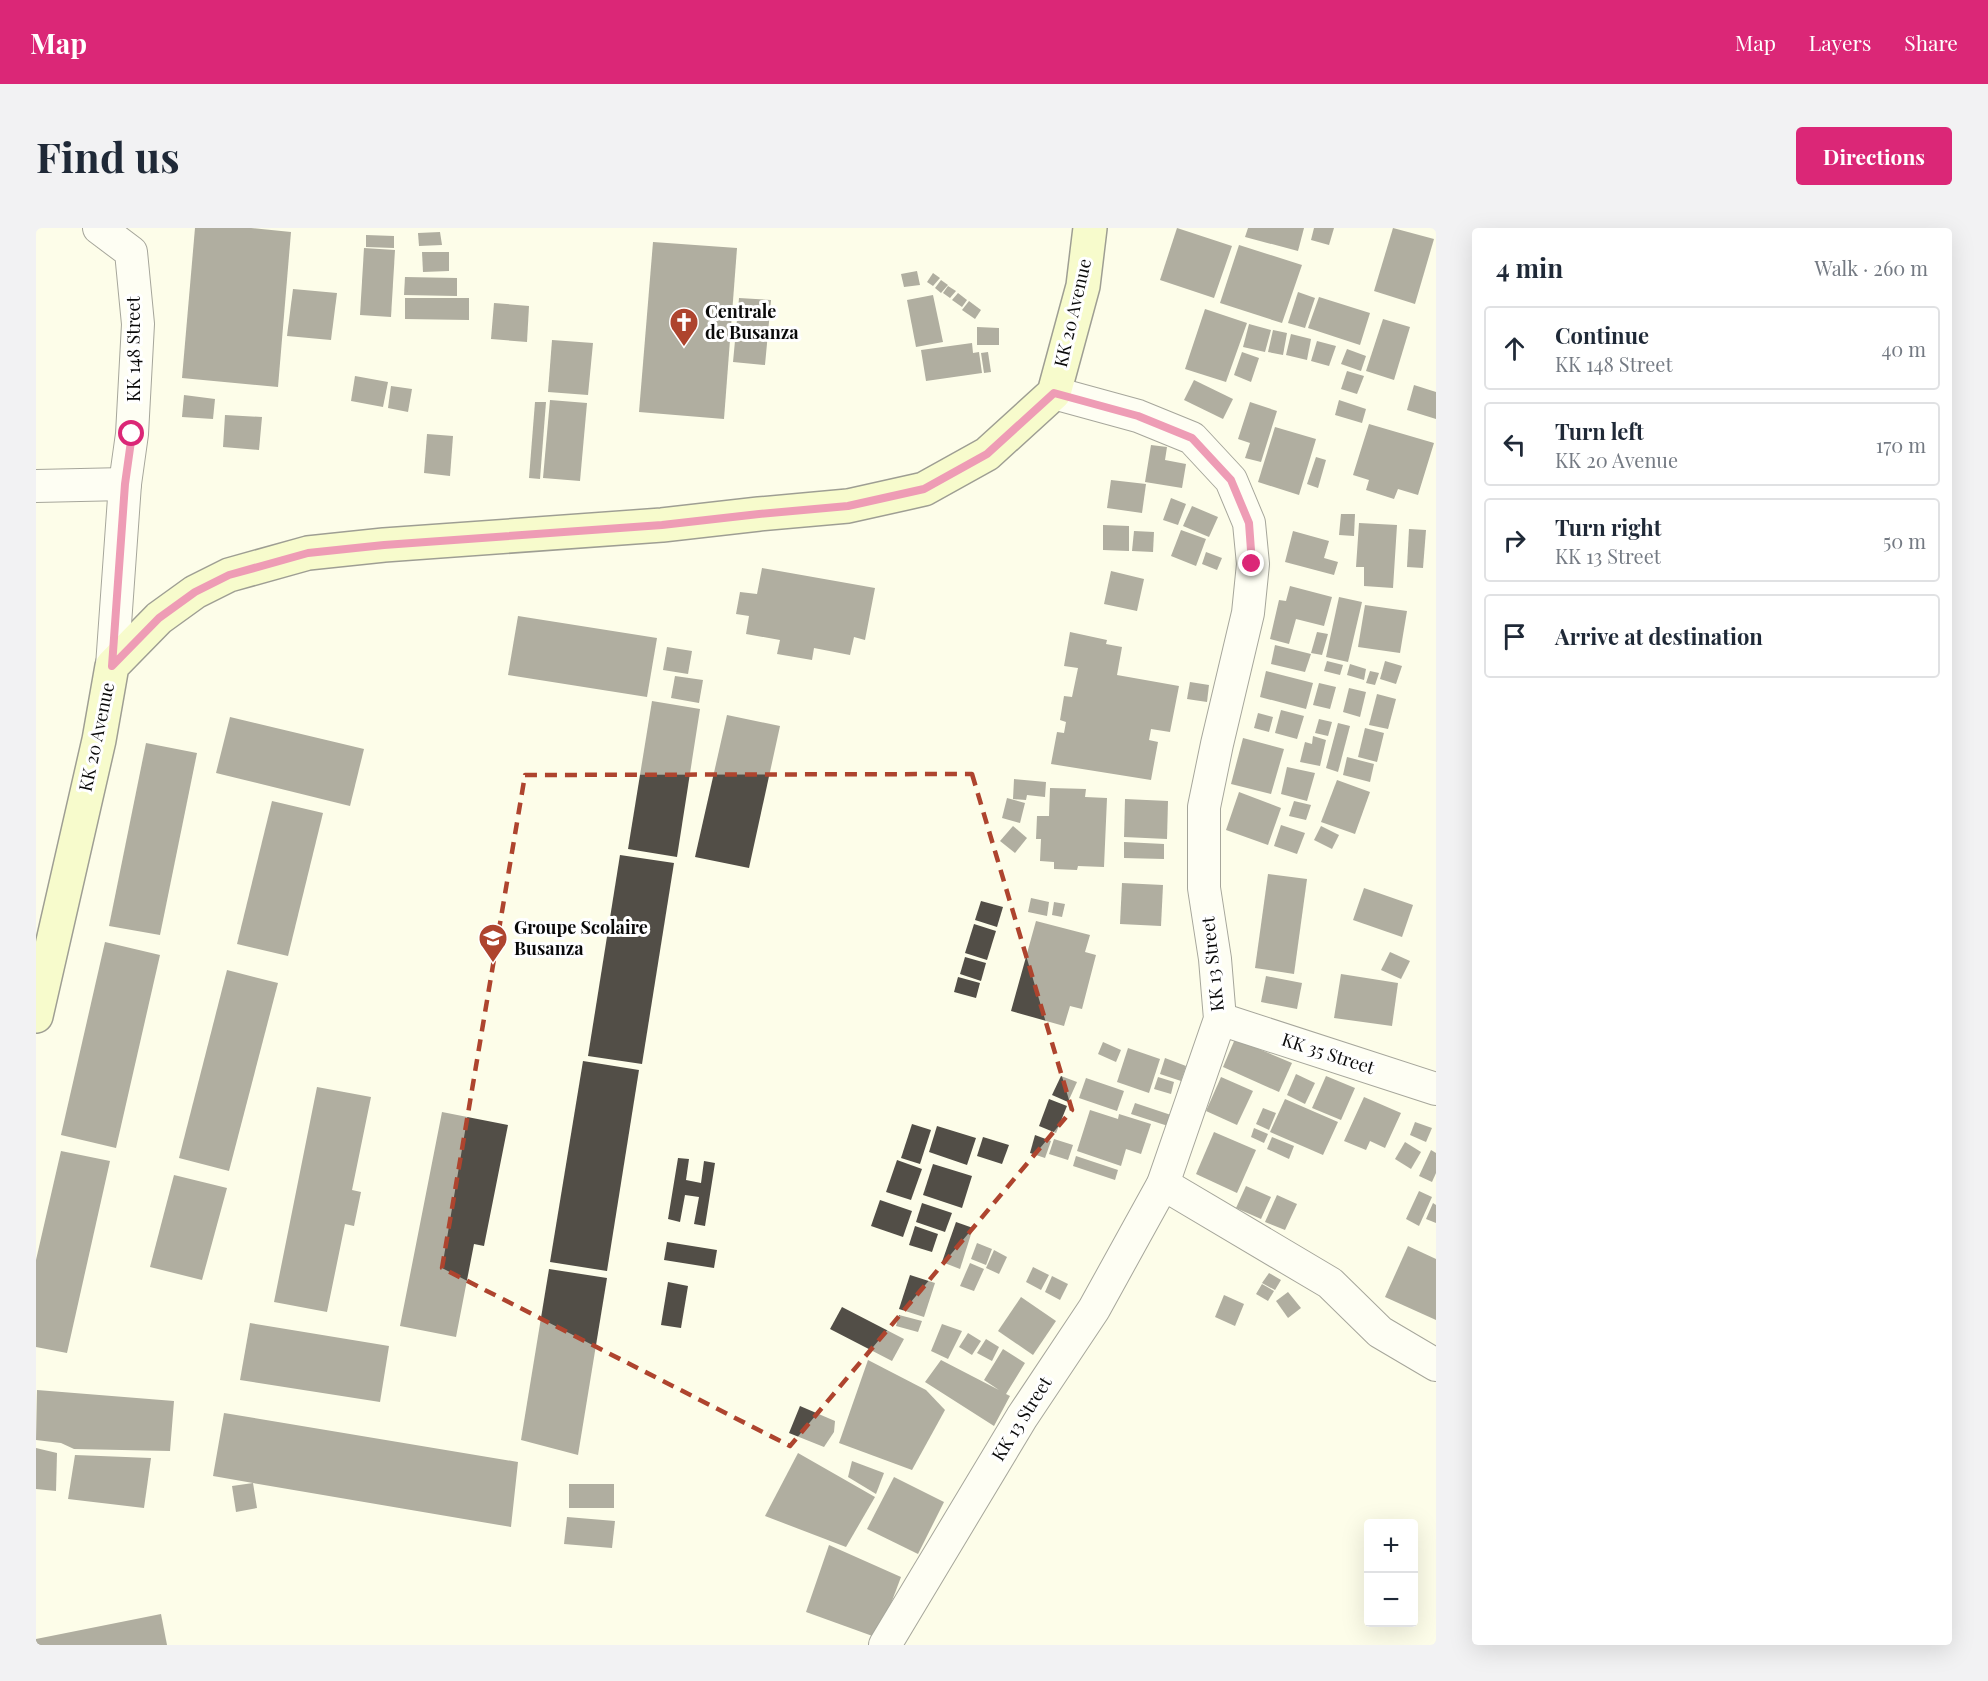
<!DOCTYPE html>
<html lang="en">
<head>
<meta charset="utf-8">
<style>
	body { margin:0; font-family:"Playfair Display",serif; background:#f2f2f3; color:#1f2937 }
	.controls { position:absolute; right:18px; bottom:18px; display:grid; overflow:hidden; border-radius:6px; box-shadow:0 6px 24px #0002 }
	.controls button { width:54px; height:54px; display:grid; place-items:center; padding:0; border:0; border-bottom:2px solid #e0e1e3; background:#fff; color:#1f2937; font:30px sans-serif }
	.stop { position:absolute; width:18px; height:18px; margin:-14px; border:4px solid #db2777; border-radius:50%; background:#fff }
	.stop.end { background:#db2777; border-color:#fff; box-shadow:0 2px 6px #0008 }
	.list { margin:0; padding:0; list-style:none }
	h2 { display:flex; justify-content:space-between; align-items:center; height:78px; margin:0; padding:0 24px; font-size:26px }
	h2 small { font-size:20px; font-weight:400; color:#747a83 }
	.list li { display:grid; grid-template-columns:39px 1fr auto; gap:18px; align-items:center; box-sizing:border-box; height:84px; margin:0 12px 12px; padding:0 12px; border:2px solid #e0e1e3; border-radius:6px }
	.list b { display:block; font-size:22px; white-space:nowrap }
	.list p { margin:0; font-size:20px; white-space:nowrap; color:#747a83 }
	.list em { font-size:20px; font-style:normal; color:#747a83 }
	.icon { flex:none; width:33px; height:33px; fill:none; stroke:currentColor; stroke-width:2; stroke-linecap:round; stroke-linejoin:round }
	.map { position:relative; flex:none; width:1400px; height:1417px; overflow:hidden; border-radius:6px }
	header { display:flex; align-items:center; gap:36px; box-sizing:border-box; height:84px; padding:0 30px; background:#db2777; color:#fff }
	header strong { font-size:28px }
	nav { display:flex; gap:33px; margin-inline-start:auto; font-size:21px }
	.intro { display:flex; align-items:center; justify-content:space-between; box-sizing:border-box; height:144px; padding:0 36px }
	h1 { margin:0; font-size:42px }
	.button { padding:15px 27px; border-radius:6px; background:#db2777; color:#fff; font-size:21px; font-weight:700 }
	main { display:flex; gap:36px; padding:0 36px }
	aside { flex:1; background:#fff; border-radius:6px; box-shadow:0 6px 24px #0002 }
	.map>svg:first-child { display:block }
	.building { fill:#524e47 }
	.lines { fill:none; stroke-linecap:round; stroke-linejoin:round }
	.minor-casing { stroke:#3d3d3d; stroke-width:34 }
	.secondary-casing { stroke:#2c2c2c; stroke-width:36 }
	.minor { stroke:#fff; stroke-width:32 }
	.secondary { stroke:#f0f9a8; stroke-width:33 }
	.route { stroke:#db2777; stroke-width:8 }
	.marked { fill:none; stroke:#ae442e; stroke-width:4.5; stroke-dasharray:12 8; stroke-linejoin:round }
	.labels { text-anchor:middle; stroke-width:6; stroke-linejoin:round; paint-order:stroke }
	.poi-label { font-size:18px; font-weight:bold; fill:#0a0a0a; stroke:#fff; text-anchor:start }
	.street-label { font-size:18px; fill:#0a0a0a; stroke:#fff }
</style>
</head>
<body>
<header>
<strong>Map</strong>
<nav><a>Map</a><a>Layers</a><a>Share</a></nav>
</header>
<div class="intro"><h1>Find us</h1><a class="button">Directions</a></div>
<main>
<div class="map">
<svg width="1400" height="1417" viewBox="0 0 1400 1417">
	<rect width="100%" height="100%" fill="#fdfde9"/>
	<!-- building -->
	<g class="building">
		<path d="M159,0h56l40,4 -13,155 -96,-9z"/>
		<path d="M1141,0l55,18 -18,52 -54,-18z"/>
		<path d="M1212,0h56l-6,23 -53,-14z"/>
		<path d="M1278,0h20l-5,17 -18,-5z"/>
		<path d="M1357,0l41,11 -19,65 -41,-13z"/>
		<path d="M404,4l2,13 -23,1 -1,-13z"/>
		<path d="M330,7l28,1v12l-28,-1z"/>
		<path d="M617,14l84,6 -13,171 -85,-7z"/>
		<path d="M1203,17l63,20 -20,58 -62,-20z"/>
		<path d="M328,20l31,2 -4,67 -31,-2z"/>
		<path d="M386,24h27v19l-26,1z"/>
		<path d="M881,43l3,14 -16,2 -3,-13z"/>
		<path d="M897,45l7,5 -7,8 -6,-4z"/>
		<path d="M369,49l52,1v18l-53,-1z"/>
		<path d="M905,52l7,5 -7,8 -6,-5z"/>
		<path d="M912,58l8,5 -6,7 -7,-5z"/>
		<path d="M257,61l44,4 -6,47 -44,-4z"/>
		<path d="M1262,64l17,6 -10,30 -17,-5z"/>
		<path d="M922,65l9,7 -5,7 -10,-7z"/>
		<path d="M897,67l10,47 -27,5 -9,-47z"/>
		<path d="M1283,69l51,16 -10,32 -52,-17z"/>
		<path d="M369,70h64v22l-64,-1z"/>
		<path d="M703,70l32,2 -6,65 -32,-3z"/>
		<path d="M933,73l12,9 -6,9 -13,-9z"/>
		<path d="M458,75l35,3 -2,36 -36,-3z"/>
		<path d="M1169,81l42,14 -21,59 -41,-13z"/>
		<path d="M1347,91l27,8 -16,53 -28,-9z"/>
		<path d="M1213,96l22,6 -6,22 -22,-5z"/>
		<path d="M941,99l22,1v17h-22z"/>
		<path d="M1237,102l14,3 -4,22 -15,-3z"/>
		<path d="M1255,106l20,5 -4,21 -21,-5z"/>
		<path d="M516,112l41,3 -5,52 -40,-3z"/>
		<path d="M1281,113l19,5 -7,20 -18,-5z"/>
		<path d="M936,115l1,10 6,-1 3,21 -56,8 -5,-31z"/>
		<path d="M1311,121l19,7 -5,15 -20,-7z"/>
		<path d="M952,124l3,20 -7,1 -3,-20z"/>
		<path d="M1206,124l17,6 -8,24 -17,-7z"/>
		<path d="M1311,143l17,5 -7,18 -16,-5z"/>
		<path d="M319,148l33,6 -5,25 -32,-6z"/>
		<path d="M1158,152l39,19 -10,20 -39,-19z"/>
		<path d="M1378,157l22,7v27l-29,-9z"/>
		<path d="M355,158l21,3 -4,23 -20,-4z"/>
		<path d="M148,167l31,4 -2,20 -31,-2z"/>
		<path d="M514,172l37,3 -7,78 -37,-3z"/>
		<path d="M1303,172l27,9 -4,14 -27,-8z"/>
		<path d="M499,174h11l-6,77 -11,-1z"/>
		<path d="M1214,174l27,9 -16,51 -16,-4 5,-15 -12,-4z"/>
		<path d="M189,187l37,2 -3,33 -36,-3z"/>
		<path d="M1333,196l65,19 -16,52 -20,-6 -4,10 -28,-9 3,-10 -16,-5z"/>
		<path d="M1239,199l41,12 -17,56 -41,-13z"/>
		<path d="M391,206l26,2 -3,40 -26,-3z"/>
		<path d="M1115,217l16,2 -2,13 21,4 -4,24 -37,-6z"/>
		<path d="M1280,229l10,3 -8,28 -11,-4z"/>
		<path d="M1075,252l35,4 -4,29 -35,-5z"/>
		<path d="M1135,270l15,6 -8,21 -15,-5z"/>
		<path d="M1156,278l26,11 -9,20 -26,-11z"/>
		<path d="M1305,286h14l-1,22 -15,-1z"/>
		<path d="M1323,295l38,2 -4,63 -29,-2v-19h-8z"/>
		<path d="M1067,297l26,1v25l-26,-1z"/>
		<path d="M1373,301l17,1 -3,38 -16,-1z"/>
		<path d="M1145,302l25,9 -10,27 -25,-10z"/>
		<path d="M1098,303l20,1 -1,20 -21,-1z"/>
		<path d="M1257,303l36,10 -5,17 14,4 -4,13 -49,-13z"/>
		<path d="M1170,324l16,6 -5,12 -15,-6z"/>
		<path d="M726,340l113,20 -10,52 -11,-3 -4,18 -36,-7 -2,12 -35,-6 3,-14 -34,-6 3,-18 -13,-2 4,-22 17,2z"/>
		<path d="M1075,343l33,8 -7,32 -33,-7z"/>
		<path d="M1254,358l42,11 -8,29 -28,-7 -7,25 -19,-5 9,-39 7,1z"/>
		<path d="M1303,369l23,5 -14,60 -22,-5z"/>
		<path d="M1329,377l42,6 -7,42 -42,-6z"/>
		<path d="M482,388l139,22 -10,59 -139,-22z"/>
		<path d="M1034,404l37,8 -1,4 16,3 -5,28 62,11 -9,46 -19,-3 -2,11 9,2 -7,38 -100,-16 6,-32 7,1 2,-11 -6,-2 4,-24 8,1 6,-29 -14,-2z"/>
		<path d="M1281,404l11,2 -6,21 -11,-2z"/>
		<path d="M1239,417l36,9 -6,18 -34,-8z"/>
		<path d="M631,419l25,4 -4,23 -25,-4z"/>
		<path d="M1291,433l16,4 -3,10 -16,-4z"/>
		<path d="M1349,433l17,5 -6,18 -16,-5z"/>
		<path d="M1314,436l16,5 -2,11 -17,-5z"/>
		<path d="M1230,443l47,12 -7,26 -46,-12z"/>
		<path d="M1334,443l9,2 -4,12 -9,-2z"/>
		<path d="M639,448l28,4 -4,23 -28,-5z"/>
		<path d="M1154,454l19,3 -2,17 -20,-3z"/>
		<path d="M1283,455l17,4 -6,22 -17,-4z"/>
		<path d="M1313,460l17,4 -6,25 -17,-5z"/>
		<path d="M1341,466l19,5 -8,30 -19,-4z"/>
		<path d="M616,473l48,8 -23,148 -49,-8z"/>
		<path d="M1245,482l23,6 -7,23 -22,-6z"/>
		<path d="M1222,485l15,4 -4,15 -15,-4z"/>
		<path d="M691,487l53,11 -31,142 -54,-11z"/>
		<path d="M194,489l134,32 -14,57 -134,-33z"/>
		<path d="M1283,491l13,3 -4,14 -13,-3z"/>
		<path d="M1302,495l12,3 -12,46 -12,-4z"/>
		<path d="M1329,500l19,5 -7,29 -19,-5z"/>
		<path d="M1277,508l13,4 -6,26 -20,-4 5,-20 7,2z"/>
		<path d="M1207,510l41,11 -13,45 -40,-10z"/>
		<path d="M110,515l51,10 -37,182 -51,-9z"/>
		<path d="M1311,529l27,7 -4,18 -27,-7z"/>
		<path d="M1251,539l28,6 -8,28 -26,-7z"/>
		<path d="M978,551l32,3 -1,15 -18,-2 -1,5 -13,-1z"/>
		<path d="M1301,552l33,12 -15,42 -34,-12z"/>
		<path d="M1014,560l36,1 -1,8 22,1 -3,69 -26,-1 -1,4 -23,-1v-7l-14,-1 1,-22h-5l1,-23h12z"/>
		<path d="M1203,564l42,16 -13,37 -42,-15z"/>
		<path d="M971,570l18,5 -5,20 -18,-5z"/>
		<path d="M1089,571l43,2 -1,38 -43,-2z"/>
		<path d="M236,573l51,12 -35,143 -51,-12z"/>
		<path d="M1258,573l17,4 -5,15 -17,-4z"/>
		<path d="M1245,597l24,8 -8,21 -23,-8z"/>
		<path d="M977,598l14,12 -12,15 -15,-12z"/>
		<path d="M1285,598l18,9 -7,14 -18,-9z"/>
		<path d="M1088,614l40,2v15l-40,-1z"/>
		<path d="M584,627l54,8 -32,201 -54,-8z"/>
		<path d="M1232,646l39,5 -13,95 -39,-6z"/>
		<path d="M1086,655l41,2 -2,41 -41,-2z"/>
		<path d="M1328,660l49,17 -11,32 -49,-17z"/>
		<path d="M995,670l18,4 -2,14 -19,-4z"/>
		<path d="M945,673l22,6 -6,20 -22,-7z"/>
		<path d="M1018,674l11,2 -3,13 -10,-2z"/>
		<path d="M1000,693l54,14 -5,17 11,3 -14,54 -12,-3 -6,20 -53,-15z"/>
		<path d="M938,696l22,7 -9,29 -22,-7z"/>
		<path d="M69,714l55,13 -44,193 -55,-13z"/>
		<path d="M1354,724l20,9 -9,18 -20,-9z"/>
		<path d="M929,729l21,6 -5,18 -21,-7z"/>
		<path d="M191,742l51,13 -49,188 -50,-13z"/>
		<path d="M1305,746l57,9 -6,43 -58,-8z"/>
		<path d="M1230,748l36,7 -5,26 -36,-7z"/>
		<path d="M922,749l22,6 -4,15 -22,-6z"/>
		<path d="M1199,811l57,24 -13,29 -56,-25z"/>
		<path d="M1067,814l18,8 -5,12 -18,-8z"/>
		<path d="M1092,820l32,11 -11,34 -32,-11z"/>
		<path d="M1129,830l21,8 -5,15 -21,-7z"/>
		<path d="M547,833l56,9 -32,201 -57,-9z"/>
		<path d="M1260,846l19,9 -10,21 -18,-9z"/>
		<path d="M1025,848l16,6 -9,20 -16,-7z"/>
		<path d="M1290,848l29,12 -14,32 -29,-12z"/>
		<path d="M1122,849l16,5 -3,12 -17,-5z"/>
		<path d="M1185,849l32,14 -16,34 -31,-14z"/>
		<path d="M1050,850l38,13 -7,20 -38,-13z"/>
		<path d="M281,859l54,10 -19,93 9,2 -7,34 -9,-2 -18,88 -53,-10z"/>
		<path d="M1328,869l37,16 -16,35 -15,-7 -4,9 -22,-9z"/>
		<path d="M1013,871l18,7 -11,27 -17,-7z"/>
		<path d="M1249,871l53,23 -15,33 -53,-23z"/>
		<path d="M1099,875l36,12 -3,11 -37,-12z"/>
		<path d="M1227,880l13,5 -7,17 -13,-6z"/>
		<path d="M1054,882l28,9 1,-5 32,10 -10,30 -15,-5 -5,17 -44,-15z"/>
		<path d="M406,884l66,13 -24,121 -10,-2 -18,93 -56,-11z"/>
		<path d="M1379,894l17,6 -6,14 -16,-7z"/>
		<path d="M876,896l19,6 -11,34 -19,-6z"/>
		<path d="M901,898l39,12 -9,27 -38,-13z"/>
		<path d="M1218,900l14,6 -4,9 -13,-6z"/>
		<path d="M1178,904l42,18 -19,43 -41,-19z"/>
		<path d="M999,907l16,6 -6,17 -15,-5z"/>
		<path d="M947,909l26,8 -7,19 -25,-8z"/>
		<path d="M1236,909l22,9 -5,13 -22,-10z"/>
		<path d="M1018,911l19,6 -5,15 -19,-6z"/>
		<path d="M1369,914l16,10 -10,17 -16,-10z"/>
		<path d="M1395,922l5,3v20l-4,9 -13,-6z"/>
		<path d="M25,923l49,10 -43,192 -31,-6v-87z"/>
		<path d="M1040,928l42,14 -3,10 -42,-14z"/>
		<path d="M642,930l11,1 -3,21 15,3 3,-22 11,2 -10,63 -11,-2 5,-27 -14,-2 -5,27 -12,-3z"/>
		<path d="M861,932l25,9 -11,31 -25,-8z"/>
		<path d="M897,936l39,12 -10,32 -39,-13z"/>
		<path d="M138,947l53,13 -25,92 -52,-13z"/>
		<path d="M1210,958l25,11 -10,22 -25,-11z"/>
		<path d="M1383,963l13,6 -13,29 -13,-7z"/>
		<path d="M1241,967l20,9 -12,26 -20,-8z"/>
		<path d="M844,972l32,11 -9,26 -32,-11z"/>
		<path d="M886,975l30,10 -7,19 -29,-10z"/>
		<path d="M1397,975l3,2v18l-10,-4z"/>
		<path d="M920,994l17,6 -13,41 -18,-7z"/>
		<path d="M879,998l23,8 -6,18 -23,-7z"/>
		<path d="M631,1014l50,8 -3,18 -50,-8z"/>
		<path d="M941,1015l15,6 -6,16 -15,-6z"/>
		<path d="M1372,1018l28,13v61l-51,-23z"/>
		<path d="M958,1022l13,7 -8,17 -13,-6z"/>
		<path d="M934,1035l14,6 -10,22 -14,-5z"/>
		<path d="M997,1039l16,8 -8,15 -15,-8z"/>
		<path d="M513,1041l58,9 -29,177 -57,-15z"/>
		<path d="M1233,1045l12,7 -6,10 -13,-7z"/>
		<path d="M874,1047l25,8 -11,34 -25,-8z"/>
		<path d="M1016,1048l16,8 -8,16 -15,-8z"/>
		<path d="M632,1054l20,4 -7,42 -20,-3z"/>
		<path d="M1226,1056l12,7 -6,10 -12,-7z"/>
		<path d="M1252,1064l13,16 -13,10 -12,-17z"/>
		<path d="M1188,1067l20,9 -9,22 -20,-9z"/>
		<path d="M985,1069l35,24 -23,34 -35,-24z"/>
		<path d="M806,1079l62,32 -12,22 -62,-32z"/>
		<path d="M863,1087l23,6 -4,11 -22,-6z"/>
		<path d="M214,1095l139,23 -9,56 -140,-22z"/>
		<path d="M906,1096l20,7 -14,28 -17,-8z"/>
		<path d="M932,1105l13,8 -9,14 -13,-8z"/>
		<path d="M950,1111l13,8 -7,14 -15,-8z"/>
		<path d="M967,1121l22,14 -19,31 4,2 -16,30 -69,-44 16,-22 58,30 -15,-10z"/>
		<path d="M832,1132l58,30 19,20 -33,60 -73,-27z"/>
		<path d="M1,1162l137,11 -4,50 -96,-2 -13,-6 -25,-3z"/>
		<path d="M764,1178l35,15 -1,11 -10,15 -35,-14z"/>
		<path d="M188,1185l294,49 -7,65 -258,-44 4,25 -21,4 -4,-26 21,-3 -40,-7z"/>
		<path d="M0,1220l21,5 -1,38 -20,-2z"/>
		<path d="M762,1225l77,44 -29,50 -81,-31z"/>
		<path d="M39,1227l76,3 -7,50 -76,-9z"/>
		<path d="M816,1233l32,12 -8,21 -28,-17z"/>
		<path d="M858,1249l50,25 -26,52 -51,-25z"/>
		<rect x="533" y="1256" width="45" height="24"/>
		<path d="M531,1289l48,4 -3,27 -48,-4z"/>
		<path d="M793,1317l72,32 -23,61 -72,-26z"/>
		<path d="M125,1386l6,31h-131v-6z"/>
	</g>
	<g class="lines">
		<!-- minor casing -->
		<g class="minor-casing">
			<g id="minor">
				<path d="M63,0l32,24 7,72 -6,110 -7,50 -13,182"/>
				<path d="M0,258l89,-2"/>
				<path d="M1184,791l216,70"/>
				<path d="M1127,956l167,99 50,49 56,33"/>
				<path d="M849,1417l137,-228 72,-108 69,-125 57,-165 -5,-60 -11,-71v-81l13,-63 31,-131 5,-49 -4,-41 -18,-43 -39,-42 -54,-22 -84,-23"/>
			</g>
		</g>
		<!-- secondary casing -->
		<g class="secondary-casing">
			<path id="secondary" d="M0,788l63,-276 13,-74 47,-48 36,-26 34,-17 79,-22 76,-8 278,-20 97,-11 89,-8 76,-17 63,-35 67,-61 29,-107 7,-58"/>
		</g>
		<!-- minor -->
		<use href="#minor" class="minor"/>
		<!-- secondary -->
		<use href="#secondary" class="secondary"/>
	</g>
	<g class="lines">
		<!-- route -->
		<path class="route" d="M96,206l-7,50 -13,182 47,-48 36,-26 34,-17 79,-22 76,-8 278,-20 97,-11 89,-8 76,-17 63,-35 67,-61 84,23 54,22 39,42 18,43 3,41"/>
	</g>
	<!-- marked area -->
	<path d="M0 0H1400V1417H0ZM936,546l100,336 -282,336 -348,-178 83,-493z" fill="#fdfde9" fill-opacity=".55" fill-rule="evenodd"/>
	<path class="marked" d="M936,546l100,336 -282,336 -348,-178 83,-493z"/>
	<!-- icons -->
	<defs>
		<g id="church-pin" transform="scale(1.5)"><path d="M0 17L-7.5 6A9.5 9.5 0 1 1 7.5 6Z" fill="#ae442e" stroke="#fff"/><path d="M-1.2-6h2.4v3.5h3.3v2.4h-3.3V6h-2.4V-.1h-3.3v-2.4h3.3Z" fill="#fff"/></g>
		<g id="school-pin" transform="scale(1.5)"><path d="M0 17L-7.5 6A9.5 9.5 0 1 1 7.5 6Z" fill="#ae442e" stroke="#fff"/><path d="M0-5L7-2L0 1L-7-2ZM-4 1L0 2.5L4 1V4Q0 6-4 4Z" fill="#fff"/></g>
	</defs>
	<g fill-rule="evenodd">
		<use href="#church-pin" x="648" y="94"/>
		<use href="#school-pin" x="457" y="710"/>
	</g>
	<g class="labels">
		<!-- poi labels -->
		<g class="poi-label">
			<text x="669" y="90">Centrale<tspan x="669" dy="21">de Busanza</tspan></text>
			<text x="478" y="706">Groupe Scolaire<tspan x="478" dy="21">Busanza</tspan></text>
		</g>
		<!-- street labels -->
		<g class="street-label">
			<text transform="translate(1037 85) rotate(-77)" y="6">KK 20 Avenue</text>
			<text transform="translate(98 121) rotate(-90)" y="6">KK 148 Street</text>
			<text transform="translate(61 509) rotate(-78)" y="6">KK 20 Avenue</text>
			<text transform="translate(1177 736) rotate(-96)" y="6">KK 13 Street</text>
			<text transform="translate(1292 826) rotate(18)" y="6">KK 35 Street</text>
			<text transform="translate(986 1191) rotate(-58)" y="6">KK 13 Street</text>
		</g>
	</g>
</svg>
<div class="controls">
<button>+</button>
<button>−</button>
</div>
<div class="stop" style="left:96px;top:206px"></div>
<div class="stop end" style="left:1216px;top:336px"></div>
</div>
<aside>
<h2>4 min<small>Walk · 260 m</small></h2>
<ul class="list">
<li><svg class="icon" aria-label="ahead" viewBox="0 0 24 24"><path d="M12 20V5M6 11l6-6 6 6"/></svg><div><b>Continue</b><p>KK 148 Street</p></div><em>40 m</em></li>
<li><svg class="icon" aria-label="left" viewBox="0 0 24 24"><path d="M17 20v-9H6M10 6l-5 5 5 5"/></svg><div><b>Turn left</b><p>KK 20 Avenue</p></div><em>170 m</em></li>
<li><svg class="icon" aria-label="right" viewBox="0 0 24 24"><path d="M7 20v-9h11M14 6l5 5-5 5"/></svg><div><b>Turn right</b><p>KK 13 Street</p></div><em>50 m</em></li>
<li><svg class="icon" aria-label="arrive" viewBox="0 0 24 24"><path d="M6 21V4h12l-3 4 3 4H6"/></svg><div><b>Arrive at destination</b></div></li>
</ul>
</aside>
</main>
</body>
</html>
